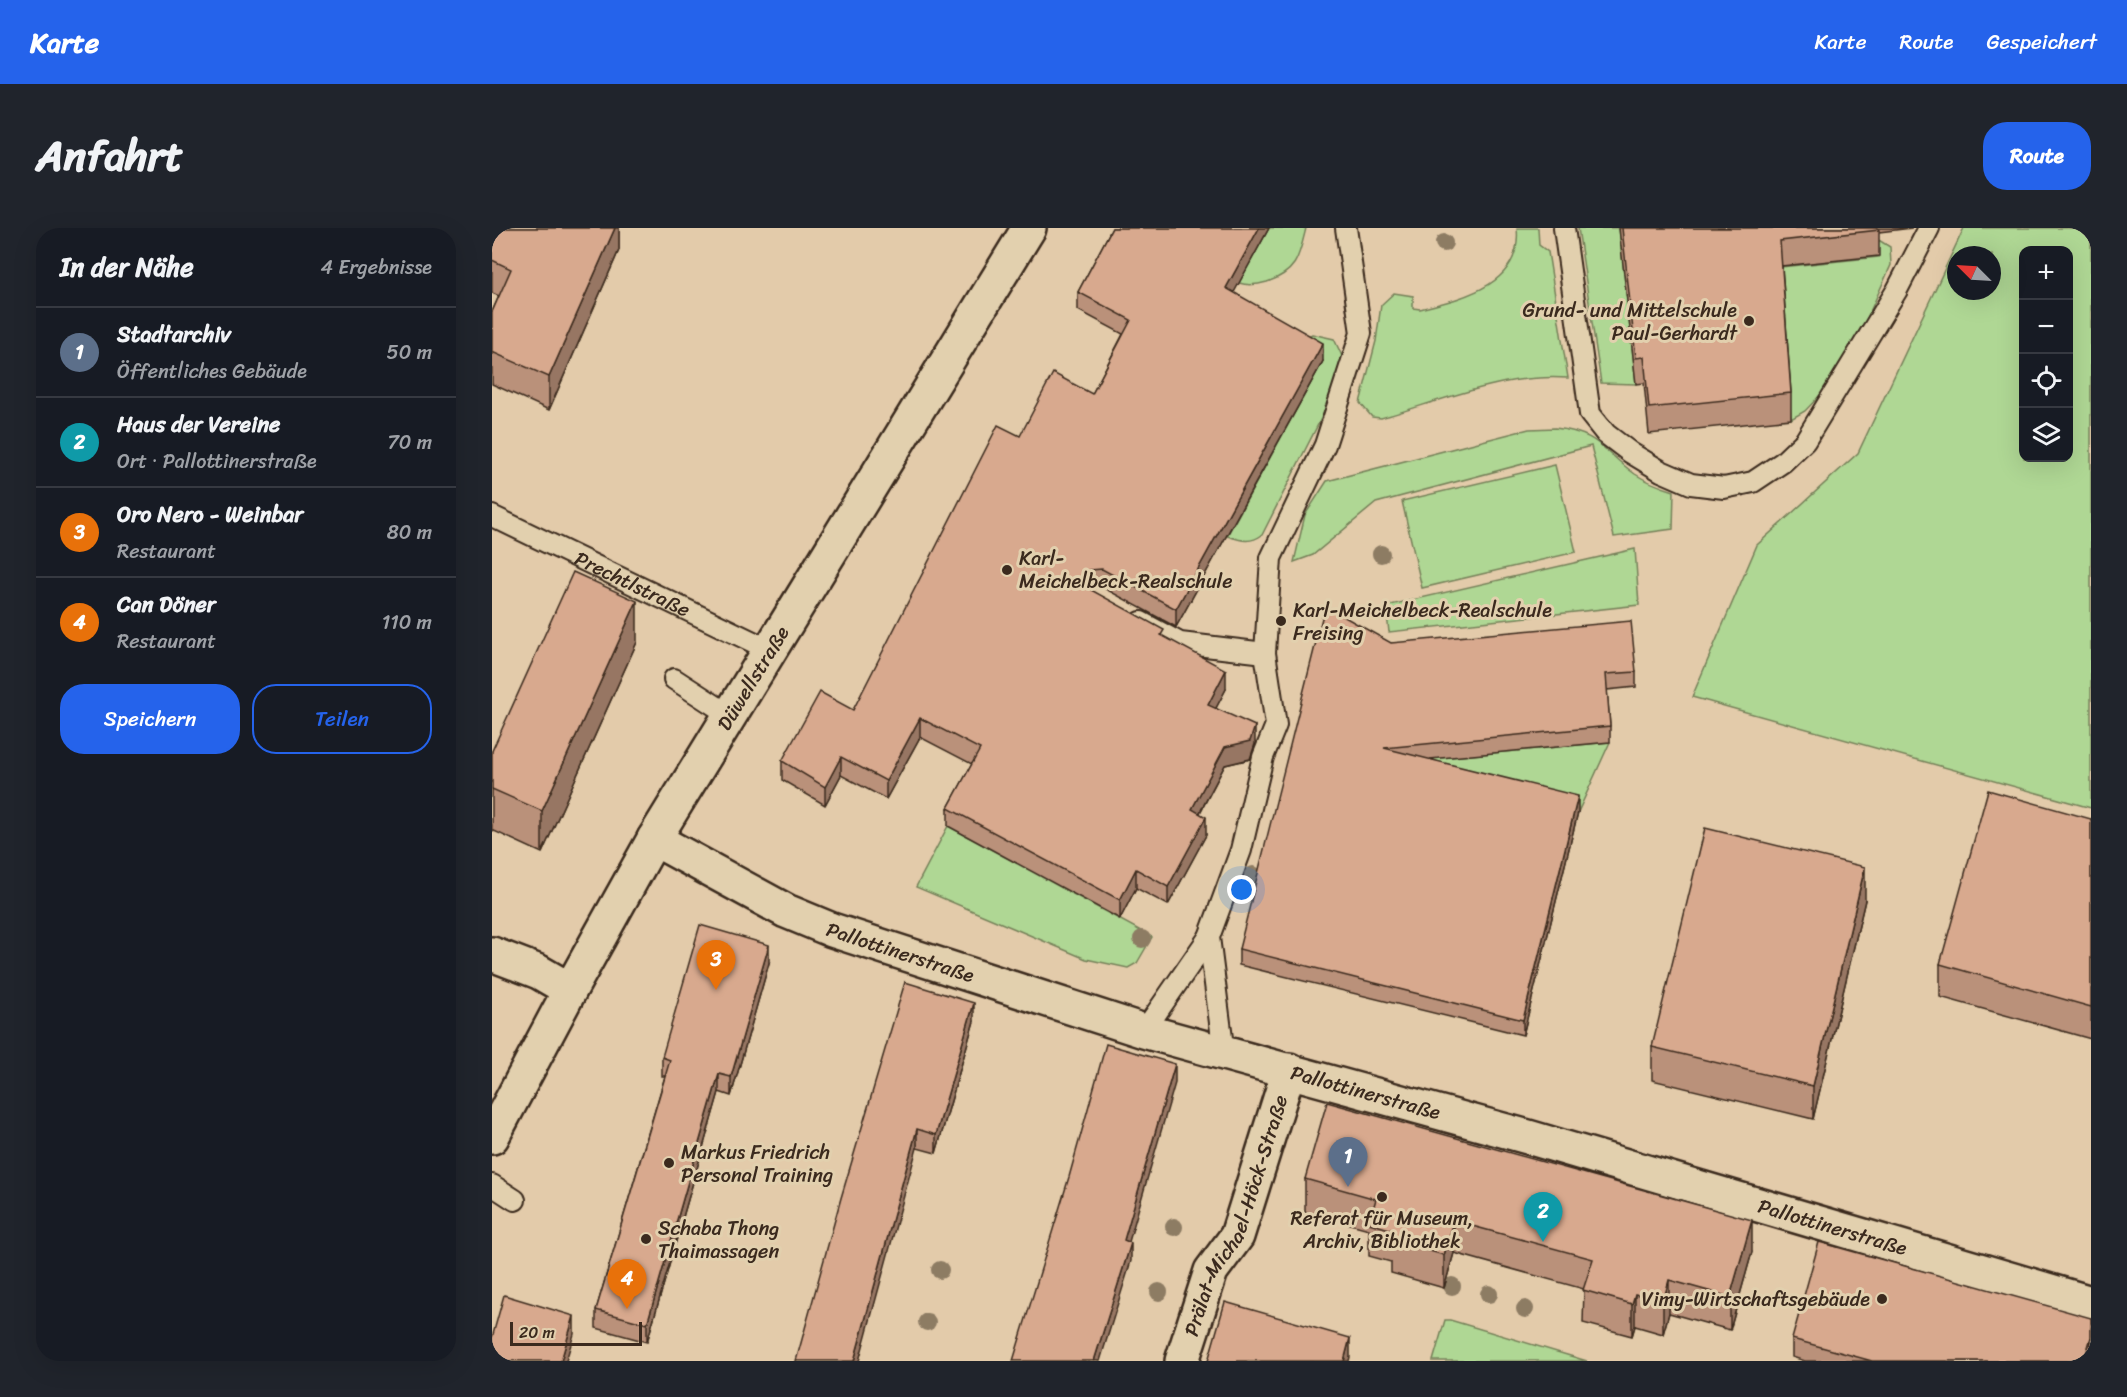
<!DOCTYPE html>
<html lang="de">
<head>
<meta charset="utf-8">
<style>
	body { margin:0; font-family:Sriracha,sans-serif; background:#20242c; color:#f1f3f6 }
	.controls { position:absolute; right:18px; top:18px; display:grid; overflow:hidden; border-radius:12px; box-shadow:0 6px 24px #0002 }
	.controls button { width:54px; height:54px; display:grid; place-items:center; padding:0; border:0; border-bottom:2px solid #363941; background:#171b24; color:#f1f3f6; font:30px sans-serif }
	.compass { position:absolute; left:1455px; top:18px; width:54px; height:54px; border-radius:50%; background:#171b24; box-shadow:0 6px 24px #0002; rotate:294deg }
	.scale { position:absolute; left:18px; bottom:15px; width:132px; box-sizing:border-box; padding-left:6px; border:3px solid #3b2a1e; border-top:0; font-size:16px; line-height:21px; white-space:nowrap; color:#3b2a1e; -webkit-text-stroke:4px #e2d0ae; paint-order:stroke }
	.you { position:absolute; left:750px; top:662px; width:21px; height:21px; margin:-15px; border:4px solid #fff; border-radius:50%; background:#1a73e8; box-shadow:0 0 0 9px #1a73e833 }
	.badge { display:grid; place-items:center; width:39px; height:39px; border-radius:50%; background:#2563eb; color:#fff; font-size:20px; font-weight:700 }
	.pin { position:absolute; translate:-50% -50px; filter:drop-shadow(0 2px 3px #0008) }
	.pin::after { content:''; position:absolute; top:32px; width:21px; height:18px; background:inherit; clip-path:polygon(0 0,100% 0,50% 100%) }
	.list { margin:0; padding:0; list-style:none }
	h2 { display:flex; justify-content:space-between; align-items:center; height:78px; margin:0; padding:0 24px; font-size:26px }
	h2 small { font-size:20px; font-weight:400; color:#9ea1a6 }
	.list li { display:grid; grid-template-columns:39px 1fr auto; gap:18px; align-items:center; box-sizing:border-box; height:90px; padding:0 24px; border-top:2px solid #363941 }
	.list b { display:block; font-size:22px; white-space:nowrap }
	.list p { margin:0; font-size:20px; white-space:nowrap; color:#9ea1a6 }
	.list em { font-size:20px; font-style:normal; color:#9ea1a6 }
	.actions { display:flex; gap:12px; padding:18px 24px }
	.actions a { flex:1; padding:14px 0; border:2px solid #2563eb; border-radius:24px; text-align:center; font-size:21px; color:#2563eb }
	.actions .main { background:#2563eb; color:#fff }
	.icon { flex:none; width:33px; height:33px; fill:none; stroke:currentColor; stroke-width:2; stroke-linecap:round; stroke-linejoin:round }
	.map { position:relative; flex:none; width:1599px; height:1133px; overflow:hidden; border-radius:24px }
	header { display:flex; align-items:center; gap:36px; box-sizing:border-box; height:84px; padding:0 30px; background:#2563eb; color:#fff }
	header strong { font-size:28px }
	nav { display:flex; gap:33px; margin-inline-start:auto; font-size:21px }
	.intro { display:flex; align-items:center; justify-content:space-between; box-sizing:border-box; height:144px; padding:0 36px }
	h1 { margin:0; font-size:42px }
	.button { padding:15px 27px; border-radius:24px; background:#2563eb; color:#fff; font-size:21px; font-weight:700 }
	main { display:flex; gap:36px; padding:0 36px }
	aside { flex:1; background:#171b24; border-radius:24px; box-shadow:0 6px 24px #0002 }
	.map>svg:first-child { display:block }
	.green { fill:#afd794; stroke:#758059; stroke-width:1.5; fill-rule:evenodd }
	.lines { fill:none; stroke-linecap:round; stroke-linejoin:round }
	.service-casing { stroke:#3b2a1e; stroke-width:24 }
	.minor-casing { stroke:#3b2a1e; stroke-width:38 }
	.service { stroke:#e2d0ae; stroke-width:20 }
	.minor { stroke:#e2d0ae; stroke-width:33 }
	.tree { fill:#8d7c64 }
	.wall { fill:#ba917a; stroke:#3b2a1e; stroke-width:1.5 }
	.shaded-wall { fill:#977663; stroke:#3b2a1e; stroke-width:1.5 }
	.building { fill:#d8a98e; stroke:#3b2a1e; stroke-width:1.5 }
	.poi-dot { fill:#3b2a1e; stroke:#e2d0ae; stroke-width:2 }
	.labels { text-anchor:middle; stroke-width:6; stroke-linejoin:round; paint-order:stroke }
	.poi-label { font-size:20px; fill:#3b2a1e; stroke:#e2d0ae; text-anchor:start }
	.street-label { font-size:20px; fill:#3b2a1e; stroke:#e2d0ae }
</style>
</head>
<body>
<header>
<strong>Karte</strong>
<nav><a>Karte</a><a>Route</a><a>Gespeichert</a></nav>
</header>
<div class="intro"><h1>Anfahrt</h1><a class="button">Route</a></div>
<main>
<aside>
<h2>In der Nähe<small>4 Ergebnisse</small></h2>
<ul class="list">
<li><span class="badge" style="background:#5c6f8a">1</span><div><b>Stadtarchiv</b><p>Öffentliches Gebäude</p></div><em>50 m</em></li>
<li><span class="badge" style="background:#0f9aa8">2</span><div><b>Haus der Vereine</b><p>Ort · Pallottinerstraße</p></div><em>70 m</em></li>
<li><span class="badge" style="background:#e8710a">3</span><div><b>Oro Nero - Weinbar</b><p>Restaurant</p></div><em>80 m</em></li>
<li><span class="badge" style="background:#e8710a">4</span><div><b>Can Döner</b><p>Restaurant</p></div><em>110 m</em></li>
</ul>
<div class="actions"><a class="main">Speichern</a><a>Teilen</a></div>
</aside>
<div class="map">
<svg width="1599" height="1133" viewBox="0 0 1599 1133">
	<rect width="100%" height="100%" fill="#e3cbaa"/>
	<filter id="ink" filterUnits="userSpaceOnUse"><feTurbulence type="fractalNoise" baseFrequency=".0167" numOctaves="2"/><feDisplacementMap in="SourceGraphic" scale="12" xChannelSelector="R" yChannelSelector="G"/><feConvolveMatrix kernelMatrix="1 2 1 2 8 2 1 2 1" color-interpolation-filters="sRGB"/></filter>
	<g filter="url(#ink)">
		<!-- green -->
		<g class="green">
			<path d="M777,0h37c-7,29 -9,44 -39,54 -10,3 -18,4 -28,1z"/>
			<path d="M1025,0h21l1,17 9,7 20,126c-63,-5 -127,23 -187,40l-9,-1 -12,-14 16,-62 5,-36 13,-12 19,3v12l7,1c43,-11 103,-24 97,-81z"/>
			<path d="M1086,0h41l17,156 -35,-1z"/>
			<path d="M1472,0h127v580l-399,-111 65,-152 101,-92zM1532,22h44v208h-44zM1464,27h36v36h-36z"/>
			<path d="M1385,11l13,8 1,18 -27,60 -40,66 -19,20 -14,8 -11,-152 98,-10z"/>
			<path d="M820,106l22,5 9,19 -6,29 -75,148c-12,9 -22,5 -35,1l96,-175 -18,-24z"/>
			<path d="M1063,200c44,5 47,22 80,46 12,8 26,13 39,17l-1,38 -59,8 -23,-91 -215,57 -63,52 -19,7 11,-47 22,-34 202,-52z"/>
			<path d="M1063,237l21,87 -154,36 -20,-87z"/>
			<path d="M1143,321l4,56 -250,27 -3,-26z"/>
			<path d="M1118,514l-32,70 -103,-26 -57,-26z"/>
			<path d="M456,598l204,111 -15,26 -9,5 -42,-9 -170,-72z"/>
			<path d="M953,1092h5l137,41h-154z"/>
		</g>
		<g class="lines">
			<!-- service casing -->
			<g class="service-casing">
				<g id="service">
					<path d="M1072,0l26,186 16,20 25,19 30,18 30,13 33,4 29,-6 30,-20 22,-21 92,-151 32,-62"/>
					<path id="s1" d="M0,288l280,135"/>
					<path d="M649,394l39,21 85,10"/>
					<path d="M182,451l57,37"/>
					<path d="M652,803l65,-94"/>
					<path d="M732,826l-15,-117 32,-87 22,-93 13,-32 -11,-72 6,-95 54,-113 36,-112 -15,-105"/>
					<path d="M0,957l23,15"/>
				</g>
			</g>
			<!-- minor casing -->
			<g class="minor-casing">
				<g id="minor">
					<path id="s2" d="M162,611l132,72 46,19 312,101 384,106 563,166"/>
					<path d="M0,726l47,18 31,18"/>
					<path id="s3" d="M0,909l78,-147 84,-151 375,-611"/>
					<path id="s4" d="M690,1133l29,-90 26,-35 52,-166"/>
				</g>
			</g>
			<!-- service -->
			<use href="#service" class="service"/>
			<!-- minor -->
			<use href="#minor" class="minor"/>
		</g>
		<!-- trees -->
		<g class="tree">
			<circle cx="952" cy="15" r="9"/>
			<circle cx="889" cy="326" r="9"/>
			<circle cx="761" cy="647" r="9"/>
			<circle cx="650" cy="711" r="9"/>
			<circle cx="682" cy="999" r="9"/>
			<circle cx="448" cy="1042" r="9"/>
			<circle cx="960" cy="1058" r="9"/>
			<circle cx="667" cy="1064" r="9"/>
			<circle cx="997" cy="1066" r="9"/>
			<circle cx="1033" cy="1081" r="9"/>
			<circle cx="435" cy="1094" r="9"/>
		</g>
		<!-- wall -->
		<g class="wall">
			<path d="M0,0h127v22l-70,160 -57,-26v-72l7,-16 -7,-3z"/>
			<path d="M620,0h157l-36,65 90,68 -147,266 -74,-40 -12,1 1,2 73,47 62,52 -10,19 39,36 -5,15 -25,6 -25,48 6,22 -38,70 -32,-17 -16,31 -172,-93v-18l24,-44 -52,-27 -34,62 -45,-24 -16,30 -43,-25v-19l71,-51 167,-274 72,-42 31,-60 -45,-24v-18z"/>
			<path d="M1127,0h293l-33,4v24l-97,10 9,127v26l-142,15 -5,-51 -8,1z"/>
			<path d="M145,414l-95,211 -50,-23v-79z"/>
			<path d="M899,415l245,29v15l-29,3 3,36v16l-180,17 148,53 -55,223 -284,-70v-16z"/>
			<path d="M1599,591v220l-151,-42v-33z"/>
			<path d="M1373,672l-52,219 -161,-39v-33z"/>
			<path d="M277,735l-38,133 -12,-4 -72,250 -51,-14v-18l69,-234h-3v-19z"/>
			<path d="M413,754l69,39 -38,132 -19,-5z"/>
			<path d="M813,951l447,73 -22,78 -61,-17 -6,21 -28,-8 -3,10 -49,-13 1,-34 -130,-36 -10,35 -53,-15v-11l-22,-6v-27l-64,-17z"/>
			<path d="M1599,1090v38l-2,5h-284l-13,-4v-18z"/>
		</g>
		<!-- shaded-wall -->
		<g class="shaded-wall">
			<path d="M123,0h4v22l-70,160v-33z"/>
			<path d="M767,0h10l-43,79v-19z"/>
			<path d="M831,115v18l-147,266v-18z"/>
			<path d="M598,342v18l-5,-7z"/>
			<path d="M145,373v41l-95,211v-42z"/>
			<path d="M734,442v19l-18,34v-18z"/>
			<path d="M428,490v19l-34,62v-18z"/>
			<path d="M763,498v18l-5,15 -25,6 -33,62v-18l33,-62z"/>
			<path d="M349,529v18l-16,30v-18z"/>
			<path d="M1086,568v16l-55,223v-15z"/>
			<path d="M714,589v18l-38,70v-18z"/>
			<path d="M1373,639v33l-52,219v-33z"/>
			<path d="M644,641v19l-16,31v-19z"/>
			<path d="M277,717v18l-38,133v-19z"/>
			<path d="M482,775v18l-38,132v-18z"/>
			<path d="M683,836v19l-51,176v-19z"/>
			<path d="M227,846v18l-72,250v-18z"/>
			<path d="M425,901v19l-58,213h-5z"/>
			<path d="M1260,992v32l-22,78v-33z"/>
			<path d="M962,993v32l-10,35v-33z"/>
			<path d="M639,1015v18l-31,100h-6z"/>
			<path d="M1177,1052v33l-6,21v-32z"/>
			<path d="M1143,1066v32l-3,10v-32z"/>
			<path d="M82,1088v18l-8,27h-5z"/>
			<path d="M1599,1109v19l-2,5h-5z"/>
			<path d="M858,1110v19l-1,4h-5z"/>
		</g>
		<!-- building -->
		<g class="building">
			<path d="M0,0h123l-66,149 -57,-25v-40l19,-43 -19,-9z"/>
			<path d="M620,0h147l-33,60 97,55 -147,266 -74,-40 -12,1 -5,11 6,9 73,40 -3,5 65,35 -18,35 47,21 -5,15 -25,6 -33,62 14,8 -38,70 -32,-18 -16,31 -172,-92 32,-59 -60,-31 -34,63 -45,-24 -16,30 -43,-26 38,-69 33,18 145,-285 22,11 33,-63 39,21 39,-74 -53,-28z"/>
			<path d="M1130,0h256l1,2 -99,11 11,152 -142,15 -5,-51 -8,1z"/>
			<path d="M81,344l64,29 -95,210 -50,-22v-38z"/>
			<path d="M833,378l66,37 240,-22 5,51 -30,2 4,52 -226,22 194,48 -55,224 -284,-71z"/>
			<path d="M1496,562l103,29v188l-151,-43z"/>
			<path d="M1213,600l160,39 -52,219 -161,-39z"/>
			<path d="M208,697l69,20 -38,132 -12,-3 -72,250 -51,-14 74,-250 -8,-3z"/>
			<path d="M413,754l69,21 -38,132 -19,-6 -63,232h-58l45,-163z"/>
			<path d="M614,816l69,20 -51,176 7,3 -37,118h-81l56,-184z"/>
			<path d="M835,874l425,118 -22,77 -61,-17 -6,22 -28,-8 -3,10 -49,-14 10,-31 -139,-38 -10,34 -53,-15 2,-10 -24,-7 7,-24 -71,-20z"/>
			<path d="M1327,1014l272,76v19l-7,24h-212l-80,-22z"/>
			<path d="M12,1067l70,21 -13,45h-69v-23z"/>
			<path d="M733,1074l125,36 -6,23h-136z"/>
		</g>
	</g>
	<!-- markers -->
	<g class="poi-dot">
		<circle cx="1257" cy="93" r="6"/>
		<circle cx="515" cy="342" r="6"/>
		<circle cx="789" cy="393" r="6"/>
		<circle cx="177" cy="935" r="6"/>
		<circle cx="890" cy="969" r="6"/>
		<circle cx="154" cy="1011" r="6"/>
		<circle cx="1390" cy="1071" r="6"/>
	</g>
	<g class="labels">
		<!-- poi labels -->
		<g class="poi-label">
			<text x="1245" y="89" text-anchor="end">Grund- und Mittelschule<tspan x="1245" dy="23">Paul-Gerhardt</tspan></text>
			<text x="527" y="337">Karl-<tspan x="527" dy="23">Meichelbeck-Realschule</tspan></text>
			<text x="801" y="389">Karl-Meichelbeck-Realschule<tspan x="801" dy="23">Freising</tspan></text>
			<text x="189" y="931">Markus Friedrich<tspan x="189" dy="23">Personal Training</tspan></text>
			<text x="890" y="997" text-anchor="middle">Referat für Museum,<tspan x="890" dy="23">Archiv, Bibliothek</tspan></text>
			<text x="166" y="1007">Schaba Thong<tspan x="166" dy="23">Thaimassagen</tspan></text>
			<text x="1378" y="1078" text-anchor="end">Vimy-Wirtschaftsgebäude</text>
		</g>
		<!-- street labels -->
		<g class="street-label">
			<text dy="7" stroke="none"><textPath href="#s1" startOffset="156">Prechtlstraße</textPath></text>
			<text dy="7" stroke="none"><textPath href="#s3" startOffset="528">Düwellstraße</textPath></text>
			<text dy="7" stroke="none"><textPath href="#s2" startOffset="272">Pallottinerstraße</textPath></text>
			<text dy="7" stroke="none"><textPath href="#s2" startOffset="758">Pallottinerstraße</textPath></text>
			<text dy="7" stroke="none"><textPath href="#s4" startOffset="156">Prälat-Michael-Höck-Straße</textPath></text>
			<text dy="7" stroke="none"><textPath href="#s2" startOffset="1244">Pallottinerstraße</textPath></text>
		</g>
	</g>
</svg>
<div class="controls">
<button>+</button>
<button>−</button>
<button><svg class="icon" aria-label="locate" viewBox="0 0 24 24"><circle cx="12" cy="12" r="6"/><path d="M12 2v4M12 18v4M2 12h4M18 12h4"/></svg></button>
<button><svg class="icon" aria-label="layers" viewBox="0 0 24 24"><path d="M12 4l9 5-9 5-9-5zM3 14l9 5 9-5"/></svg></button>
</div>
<svg class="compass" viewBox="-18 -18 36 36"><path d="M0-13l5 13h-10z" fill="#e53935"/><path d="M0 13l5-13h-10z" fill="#9ea1a6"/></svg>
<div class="scale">20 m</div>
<div class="you"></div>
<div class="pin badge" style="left:856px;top:959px;background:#5c6f8a">1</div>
<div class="pin badge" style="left:1051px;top:1014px;background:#0f9aa8">2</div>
<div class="pin badge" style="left:224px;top:762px;background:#e8710a">3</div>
<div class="pin badge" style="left:135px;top:1081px;background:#e8710a">4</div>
</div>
</main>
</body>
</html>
